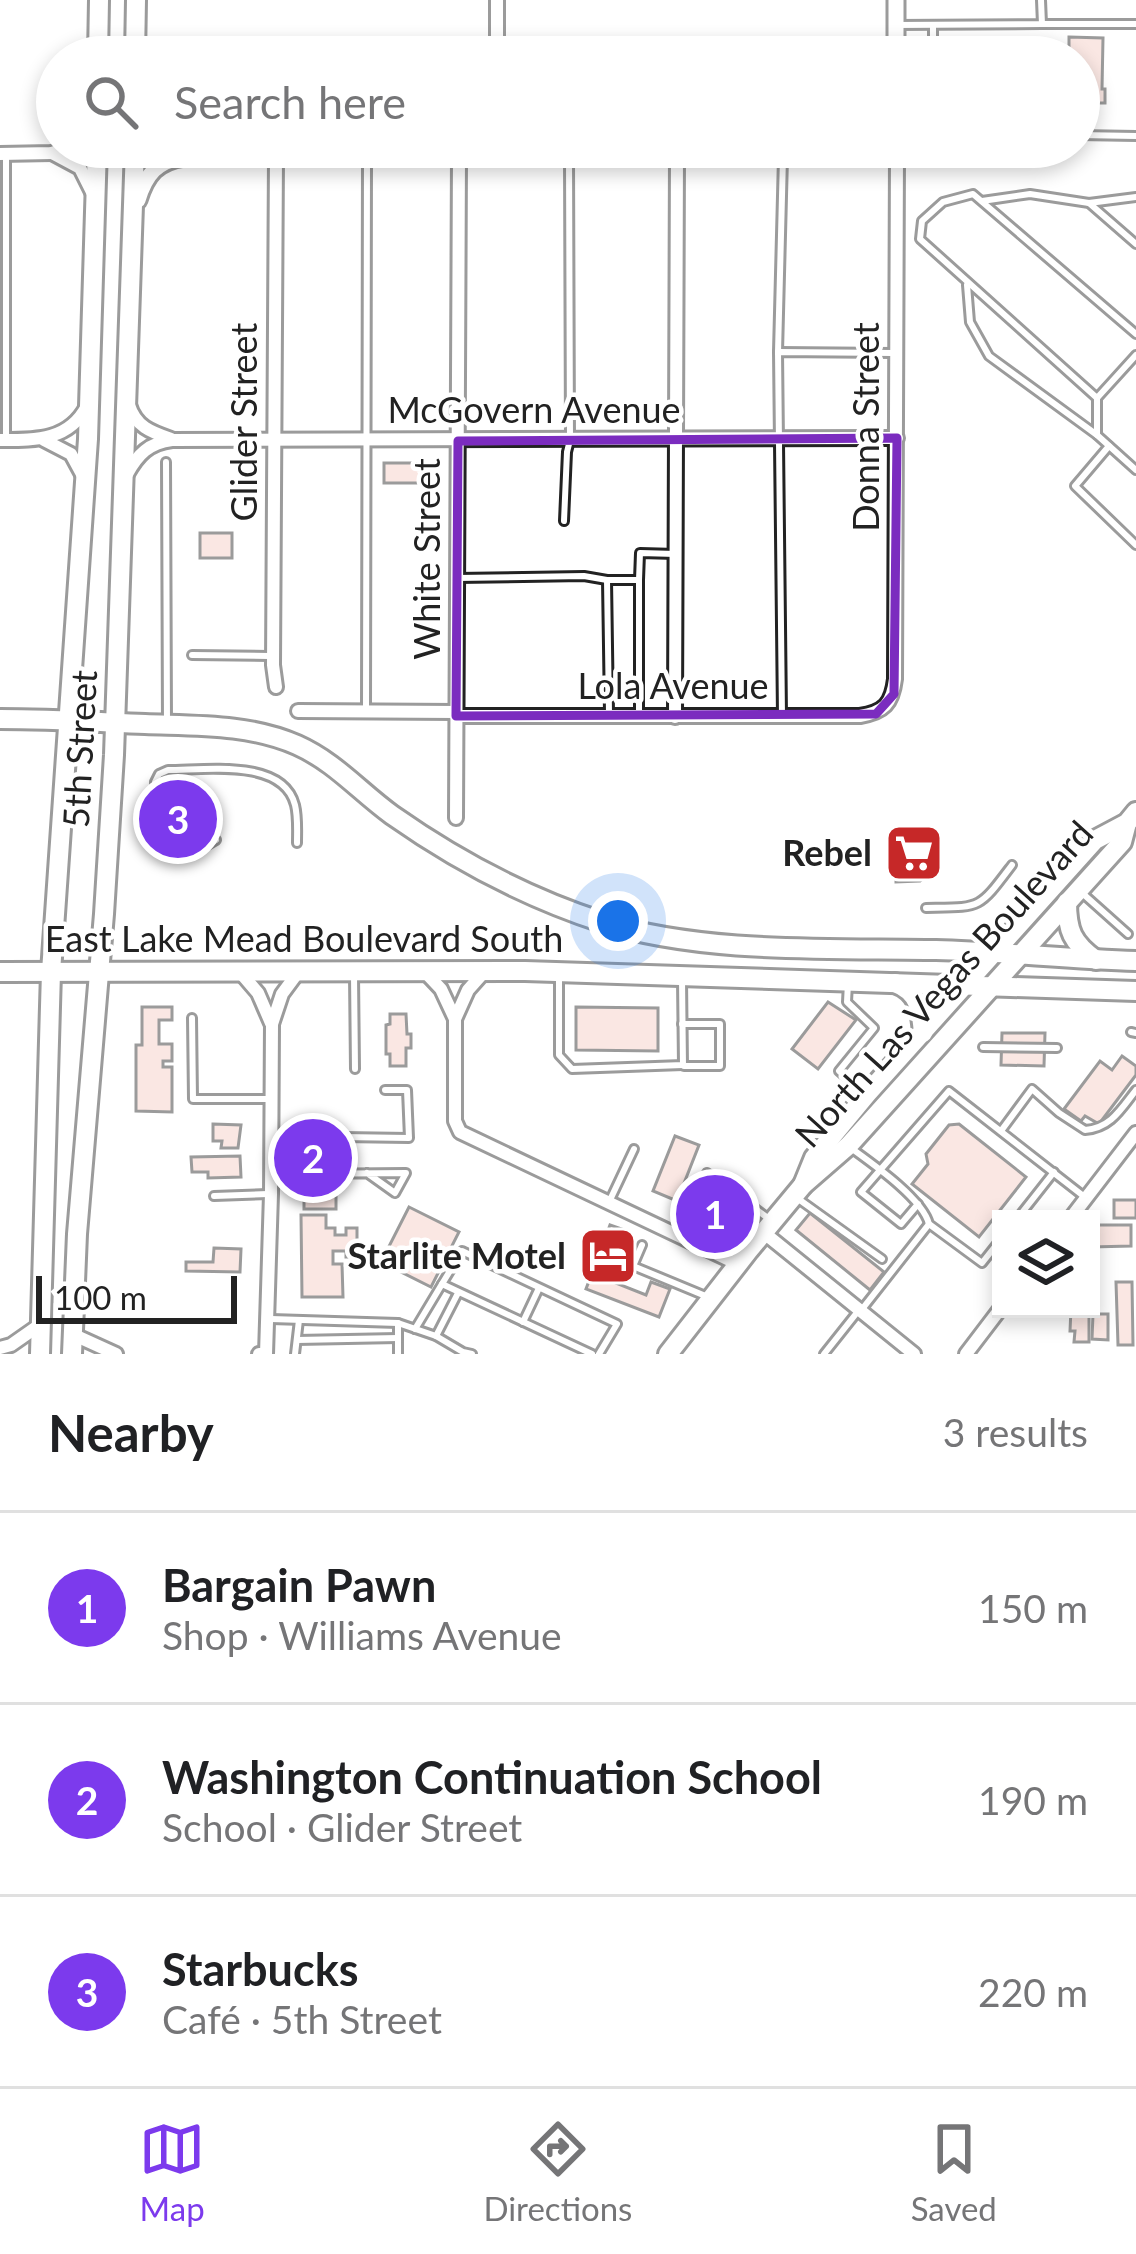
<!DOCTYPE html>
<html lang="en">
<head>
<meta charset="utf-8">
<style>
	body { margin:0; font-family:Lato,sans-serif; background:#f2f2f2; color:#202124 }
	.controls { position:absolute; right:36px; bottom:36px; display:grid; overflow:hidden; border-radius:0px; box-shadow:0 6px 18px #0003 }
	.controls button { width:108px; height:108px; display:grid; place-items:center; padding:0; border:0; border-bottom:3px solid #e0e0e0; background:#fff; color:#202124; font:60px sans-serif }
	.scale { position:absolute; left:36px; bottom:30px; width:201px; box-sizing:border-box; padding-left:12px; border:6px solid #222; border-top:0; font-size:33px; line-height:42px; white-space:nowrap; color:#222; -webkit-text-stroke:9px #fff; paint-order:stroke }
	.you { position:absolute; left:618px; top:921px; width:42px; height:42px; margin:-30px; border:9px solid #fff; border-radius:50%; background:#1a73e8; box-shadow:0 0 0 18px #1a73e833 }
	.badge { display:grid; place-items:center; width:78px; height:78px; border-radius:50%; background:#7c3aed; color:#fff; font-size:39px; font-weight:700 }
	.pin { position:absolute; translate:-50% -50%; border:6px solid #fff; box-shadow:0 3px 12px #0006 }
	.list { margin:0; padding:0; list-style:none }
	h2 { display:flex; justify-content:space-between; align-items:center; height:156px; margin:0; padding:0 48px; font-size:51px }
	h2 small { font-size:39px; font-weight:400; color:#757577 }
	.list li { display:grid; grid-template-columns:78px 1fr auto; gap:36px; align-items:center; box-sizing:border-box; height:192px; padding:0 48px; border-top:3px solid #e0e0e0 }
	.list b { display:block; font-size:45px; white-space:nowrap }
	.list p { margin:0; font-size:39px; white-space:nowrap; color:#757577 }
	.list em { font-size:39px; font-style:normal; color:#757577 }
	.icon { flex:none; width:66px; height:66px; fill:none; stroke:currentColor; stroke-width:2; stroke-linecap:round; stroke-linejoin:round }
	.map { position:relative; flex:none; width:1136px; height:1354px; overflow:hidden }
	.search { position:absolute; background:#fff; box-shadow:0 6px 18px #0003; left:36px; right:36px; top:36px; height:132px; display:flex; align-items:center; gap:30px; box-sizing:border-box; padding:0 42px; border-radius:66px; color:#757577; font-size:45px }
	.sheet { height:732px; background:#fff }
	nav { display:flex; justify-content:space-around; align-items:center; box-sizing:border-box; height:168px; border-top:3px solid #e0e0e0; background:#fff; font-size:33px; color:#757577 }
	nav a { display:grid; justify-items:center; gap:6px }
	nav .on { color:#7c3aed }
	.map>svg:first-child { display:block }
	.building { fill:#f3c9c0; stroke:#222; stroke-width:3 }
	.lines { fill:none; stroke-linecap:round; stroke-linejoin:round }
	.service-casing { stroke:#222; stroke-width:12 }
	.minor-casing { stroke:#222; stroke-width:18 }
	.tertiary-casing { stroke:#222; stroke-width:21 }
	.primary-casing { stroke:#222; stroke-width:24 }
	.service { stroke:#fff; stroke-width:6 }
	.minor { stroke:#fff; stroke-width:12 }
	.tertiary { stroke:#fff; stroke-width:15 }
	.primary { stroke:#fff; stroke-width:18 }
	.marked { fill:none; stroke:#7b2cbf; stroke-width:9; stroke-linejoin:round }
	.labels { text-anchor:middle; stroke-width:9; stroke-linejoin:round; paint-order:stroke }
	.street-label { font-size:36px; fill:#222; stroke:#fff }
	.poi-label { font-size:36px; font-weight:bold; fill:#222; stroke:#fff; text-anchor:end }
</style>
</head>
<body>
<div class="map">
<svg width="1136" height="1354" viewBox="0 0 1136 1354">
	<rect width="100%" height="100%" fill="#fff"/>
	<!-- building -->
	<g class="building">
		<path d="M1069,37l34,1 -1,51h3v14h-26v-46h-10z"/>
		<rect x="384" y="463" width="43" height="20"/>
		<rect x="200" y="533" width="32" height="25"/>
		<path d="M167,801h22l-1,37 -22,-1z"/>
		<path d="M932,837l2,32 -14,12 -24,1v-44z"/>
		<path d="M828,1002l28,18 -38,49 -26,-20z"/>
		<path d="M142,1007h30v13h-13v24h13v17h-9v6h9v45l-36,-1v-66h6z"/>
		<path d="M576,1007l82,1v43l-82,-1z"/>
		<path d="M390,1014h16l1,20h4v14h-5v18h-16v-12h-4v-29l4,-1z"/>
		<path d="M1002,1033h43l-1,33 -43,-1z"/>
		<path d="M1122,1056l14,10v9l-37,49 -14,-8 -4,5 -17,-12 36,-48 12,9z"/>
		<path d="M213,1124l28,1 -3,23h-17l1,-7h-9z"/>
		<path d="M959,1124l67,53 -47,60 -67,-53 16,-20 -2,-10 23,-29z"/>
		<path d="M675,1136l24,9 -22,56 -24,-10z"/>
		<path d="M240,1156l1,21 -33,1v-6h-16l-1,-15z"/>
		<path d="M336,1183v26h-32v-25z"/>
		<path d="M710,1195l23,17 -11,16 -14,-9 -3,4 -9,-7z"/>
		<rect x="1114" y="1200" width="22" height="18"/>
		<path d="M409,1207l50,25 -28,55 -50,-25z"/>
		<path d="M810,1213l74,59 -14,18 -74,-60z"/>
		<path d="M301,1215h25v13h9v7h11v-7h11v29h-11v-6h-13v13h9l1,33h-41z"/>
		<path d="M610,1225l17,6 -19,49 38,15 5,-13 19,7 -11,28 -73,-28z"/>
		<path d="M1091,1225h40v21l-40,1z"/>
		<path d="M214,1248l27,1 -1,23 -54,-1v-9h27z"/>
		<path d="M1116,1282h16l1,63h-15z"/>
		<path d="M1071,1309h18v33h-15l1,-11h-5z"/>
		<path d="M1093,1314h15v26l-16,-1z"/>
	</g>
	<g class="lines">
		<!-- service casing -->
		<g class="service-casing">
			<g id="service">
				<path d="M1042,24h94"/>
				<path d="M896,25l146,-1 -1,-24"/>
				<path d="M933,25v32"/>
				<path d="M1079,135l57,1"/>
				<path d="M982,201l48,-7 59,9 47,41"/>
				<path d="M1089,203l47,-6"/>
				<path d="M967,285l3,37 19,34 108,79"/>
				<path d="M1136,334l-163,-140 -30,8 -21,19 -2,18 177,159 39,-43"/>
				<path d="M778,352l5,-195"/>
				<path d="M1097,398v37l39,35"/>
				<path d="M6,438v-281"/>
				<path d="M1109,446l-34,40 61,59"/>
				<path d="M166,462l1,259"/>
				<path d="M564,521l3,-69 3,-12 -1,-281"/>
				<path d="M457,578l127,-2 23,4"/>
				<path d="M639,580l1,-27 36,1"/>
				<path d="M192,655l77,1"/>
				<path d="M366,710l1,-550"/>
				<path d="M609,713l-2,-133h32v135"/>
				<path d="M782,716l-4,-364 115,1"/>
				<path d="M216,840c-16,11 -35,12 -54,8l-7,-8v-58l4,-8 9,-4c37,0 115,-12 127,35 3,12 2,26 2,38"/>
				<path d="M1081,892l47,42"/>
				<path d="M926,908c56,-1 52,2 86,-43"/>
				<path d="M354,975l1,94"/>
				<path d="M559,978v77l13,14 111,-4 -1,-85"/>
				<path d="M848,983l-1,19 27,26 -35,43 24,21"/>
				<path d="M192,1018l1,81h78"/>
				<path d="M682,1024h38v42h-36"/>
				<path d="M1131,1032l5,1"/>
				<path d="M983,1047l74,1"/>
				<path d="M1001,1131l31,-42 27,24 26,17c26,-2 36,-21 51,-40"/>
				<path d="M274,1136l135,2 -2,-48h-22"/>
				<path d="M296,1136l1,38 109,-1 -11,20 -28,-20"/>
				<path d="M851,1148c22,16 72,51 78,76l53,39 19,-24"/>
				<path d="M214,1196l54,-2"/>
				<path d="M797,1198l85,61"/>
				<path d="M610,1200l24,-51"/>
				<path d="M918,1204l-17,20 -40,-32 88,-101 137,107"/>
				<path d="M1017,1219l37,-47"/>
				<path d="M677,1231l30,-58 62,46"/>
				<path d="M642,1245l-9,21 75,31"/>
				<path d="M863,1308l66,-84"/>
				<path d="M271,1319l127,4 38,13 27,16 9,2"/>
				<path d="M523,1322l16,-34"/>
				<path d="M398,1323v31"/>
				<path d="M415,1329l27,-45"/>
				<path d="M436,1336l22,-43"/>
				<path d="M297,1340l101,-2"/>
				<path d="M295,1354l4,-34"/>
				<path d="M592,1354l-150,-70 20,-33 155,73 -18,30"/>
				<path d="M824,1354l35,-44"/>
			</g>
		</g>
		<!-- minor casing -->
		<g class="minor-casing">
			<g id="minor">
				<path d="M497,0v57"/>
				<path d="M52,153l28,15 12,24"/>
				<path d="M0,154l52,-1 17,-6"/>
				<path d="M276,156l-3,509 3,22"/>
				<path d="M129,405c7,22 22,27 42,34"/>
				<path d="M0,440c35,0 69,1 87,-34"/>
				<path d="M44,440l27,14 13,24"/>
				<path d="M127,474c11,-20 22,-31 45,-34l725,-2"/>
				<path d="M298,711l158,1"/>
				<path d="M456,716h404c24,-4 32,-12 35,-37l2,-525"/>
				<path d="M675,717l2,-562"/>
				<path d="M456,818l3,-662"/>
				<path d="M240,972l18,21 13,30"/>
				<path d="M425,972l16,17 14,30"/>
				<path d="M484,972l-16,18 -13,29v102l5,11 278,132"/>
				<path d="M1070,1219l66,-86"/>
				<path d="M763,1232l151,122"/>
				<path d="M72,1334l44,20"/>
				<path d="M0,1348l11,-3 30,-21"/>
				<path d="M259,1354h7l5,-160 1,-170 10,-30 17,-23"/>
				<path d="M966,1354l35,-46"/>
			</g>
		</g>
		<!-- tertiary casing -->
		<g class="tertiary-casing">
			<g id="tertiary">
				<path d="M896,0v57"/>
				<path d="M138,200c8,-26 19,-39 46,-43l713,-3v-7"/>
			</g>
		</g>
		<!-- primary casing -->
		<g class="primary-casing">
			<g id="primary">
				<path d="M98,57l1,-57"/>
				<path d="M135,57l1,-57"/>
				<path d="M0,719c49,0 97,3 145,5 52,2 104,0 152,21 38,17 62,46 95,70 64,45 136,83 210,107 101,32 228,26 334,28 67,2 133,9 200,11"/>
				<path d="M1067,902c0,28 5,41 29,58"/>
				<path d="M0,972l525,-1 611,20"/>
				<path d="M895,983c24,9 26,27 28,50"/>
				<path d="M803,1185l11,-27 53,-64 228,-254 32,-17 9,-11"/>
				<path d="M40,1354l11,-382 37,-533 9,-292"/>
				<path d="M72,1354l5,-120 27,-320 10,-159 21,-608"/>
				<path d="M668,1354l81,-104 54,-65 46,-40 273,-303 5,-19"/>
			</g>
		</g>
		<!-- service -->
		<use href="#service" class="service"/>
		<!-- minor -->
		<use href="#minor" class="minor"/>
		<!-- tertiary -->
		<use href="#tertiary" class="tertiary"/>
		<!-- primary -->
		<use href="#primary" class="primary"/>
	</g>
	<!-- marked area -->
	<path d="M0 0H1136V1354H0ZM897,438l-3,256 -18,20 -420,2 2,-275z" fill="#fff" fill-opacity=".55" fill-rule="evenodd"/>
	<path class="marked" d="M897,438l-3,256 -18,20 -420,2 2,-275z"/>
	<!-- icons -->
	<defs>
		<g id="supermarket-square" transform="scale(3)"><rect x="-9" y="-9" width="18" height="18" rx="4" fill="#c62828" stroke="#fff"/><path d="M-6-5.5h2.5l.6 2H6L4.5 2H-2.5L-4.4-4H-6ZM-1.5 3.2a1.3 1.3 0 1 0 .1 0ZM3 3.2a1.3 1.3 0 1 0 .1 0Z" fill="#fff"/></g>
		<g id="hotel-square" transform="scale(3)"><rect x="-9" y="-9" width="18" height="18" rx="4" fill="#c62828" stroke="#fff"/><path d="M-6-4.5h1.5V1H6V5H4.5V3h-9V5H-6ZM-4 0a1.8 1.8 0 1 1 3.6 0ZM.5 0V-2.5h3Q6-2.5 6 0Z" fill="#fff"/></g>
	</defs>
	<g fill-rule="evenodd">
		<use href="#supermarket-square" x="914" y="853"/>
		<use href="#hotel-square" x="608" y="1256"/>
	</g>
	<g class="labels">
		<!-- street labels -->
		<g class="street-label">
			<text x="534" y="423">McGovern Avenue</text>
			<text transform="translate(244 422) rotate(-90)" y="13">Glider Street</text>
			<text transform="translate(866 427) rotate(-90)" y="13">Donna Street</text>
			<text transform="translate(427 559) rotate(-90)" y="13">White Street</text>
			<text x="673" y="699">Lola Avenue</text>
			<text transform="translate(80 749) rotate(-87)" y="13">5th Street</text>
			<text x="304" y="952">East Lake Mead Boulevard South</text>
			<text transform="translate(944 984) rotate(-48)" y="13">North Las Vegas Boulevard</text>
		</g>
		<!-- poi labels -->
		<g class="poi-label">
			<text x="872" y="866">Rebel</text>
			<text x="566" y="1269">Starlite Motel</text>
		</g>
	</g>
</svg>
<div class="controls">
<button><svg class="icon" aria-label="layers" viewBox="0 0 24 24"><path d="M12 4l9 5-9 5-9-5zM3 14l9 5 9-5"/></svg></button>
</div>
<div class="scale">100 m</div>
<div class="you"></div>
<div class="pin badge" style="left:715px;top:1214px">1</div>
<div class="pin badge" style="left:313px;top:1158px">2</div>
<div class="pin badge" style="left:178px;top:819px">3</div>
<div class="search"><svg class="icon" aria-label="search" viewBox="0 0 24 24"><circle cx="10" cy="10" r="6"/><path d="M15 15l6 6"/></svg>Search here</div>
</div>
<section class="sheet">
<h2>Nearby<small>3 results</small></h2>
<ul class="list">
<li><span class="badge">1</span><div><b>Bargain Pawn</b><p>Shop · Williams Avenue</p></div><em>150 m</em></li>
<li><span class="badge">2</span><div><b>Washington Continuation School</b><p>School · Glider Street</p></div><em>190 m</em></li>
<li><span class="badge">3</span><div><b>Starbucks</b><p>Café · 5th Street</p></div><em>220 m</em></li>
</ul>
</section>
<nav>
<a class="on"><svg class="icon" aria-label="map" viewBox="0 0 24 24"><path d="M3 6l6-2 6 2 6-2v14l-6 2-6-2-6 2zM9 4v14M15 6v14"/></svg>Map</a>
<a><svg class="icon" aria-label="directions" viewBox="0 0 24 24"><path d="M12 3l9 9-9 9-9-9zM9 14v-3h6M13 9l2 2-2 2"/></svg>Directions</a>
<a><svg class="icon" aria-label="saved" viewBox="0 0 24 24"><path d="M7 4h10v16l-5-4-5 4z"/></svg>Saved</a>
</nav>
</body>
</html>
